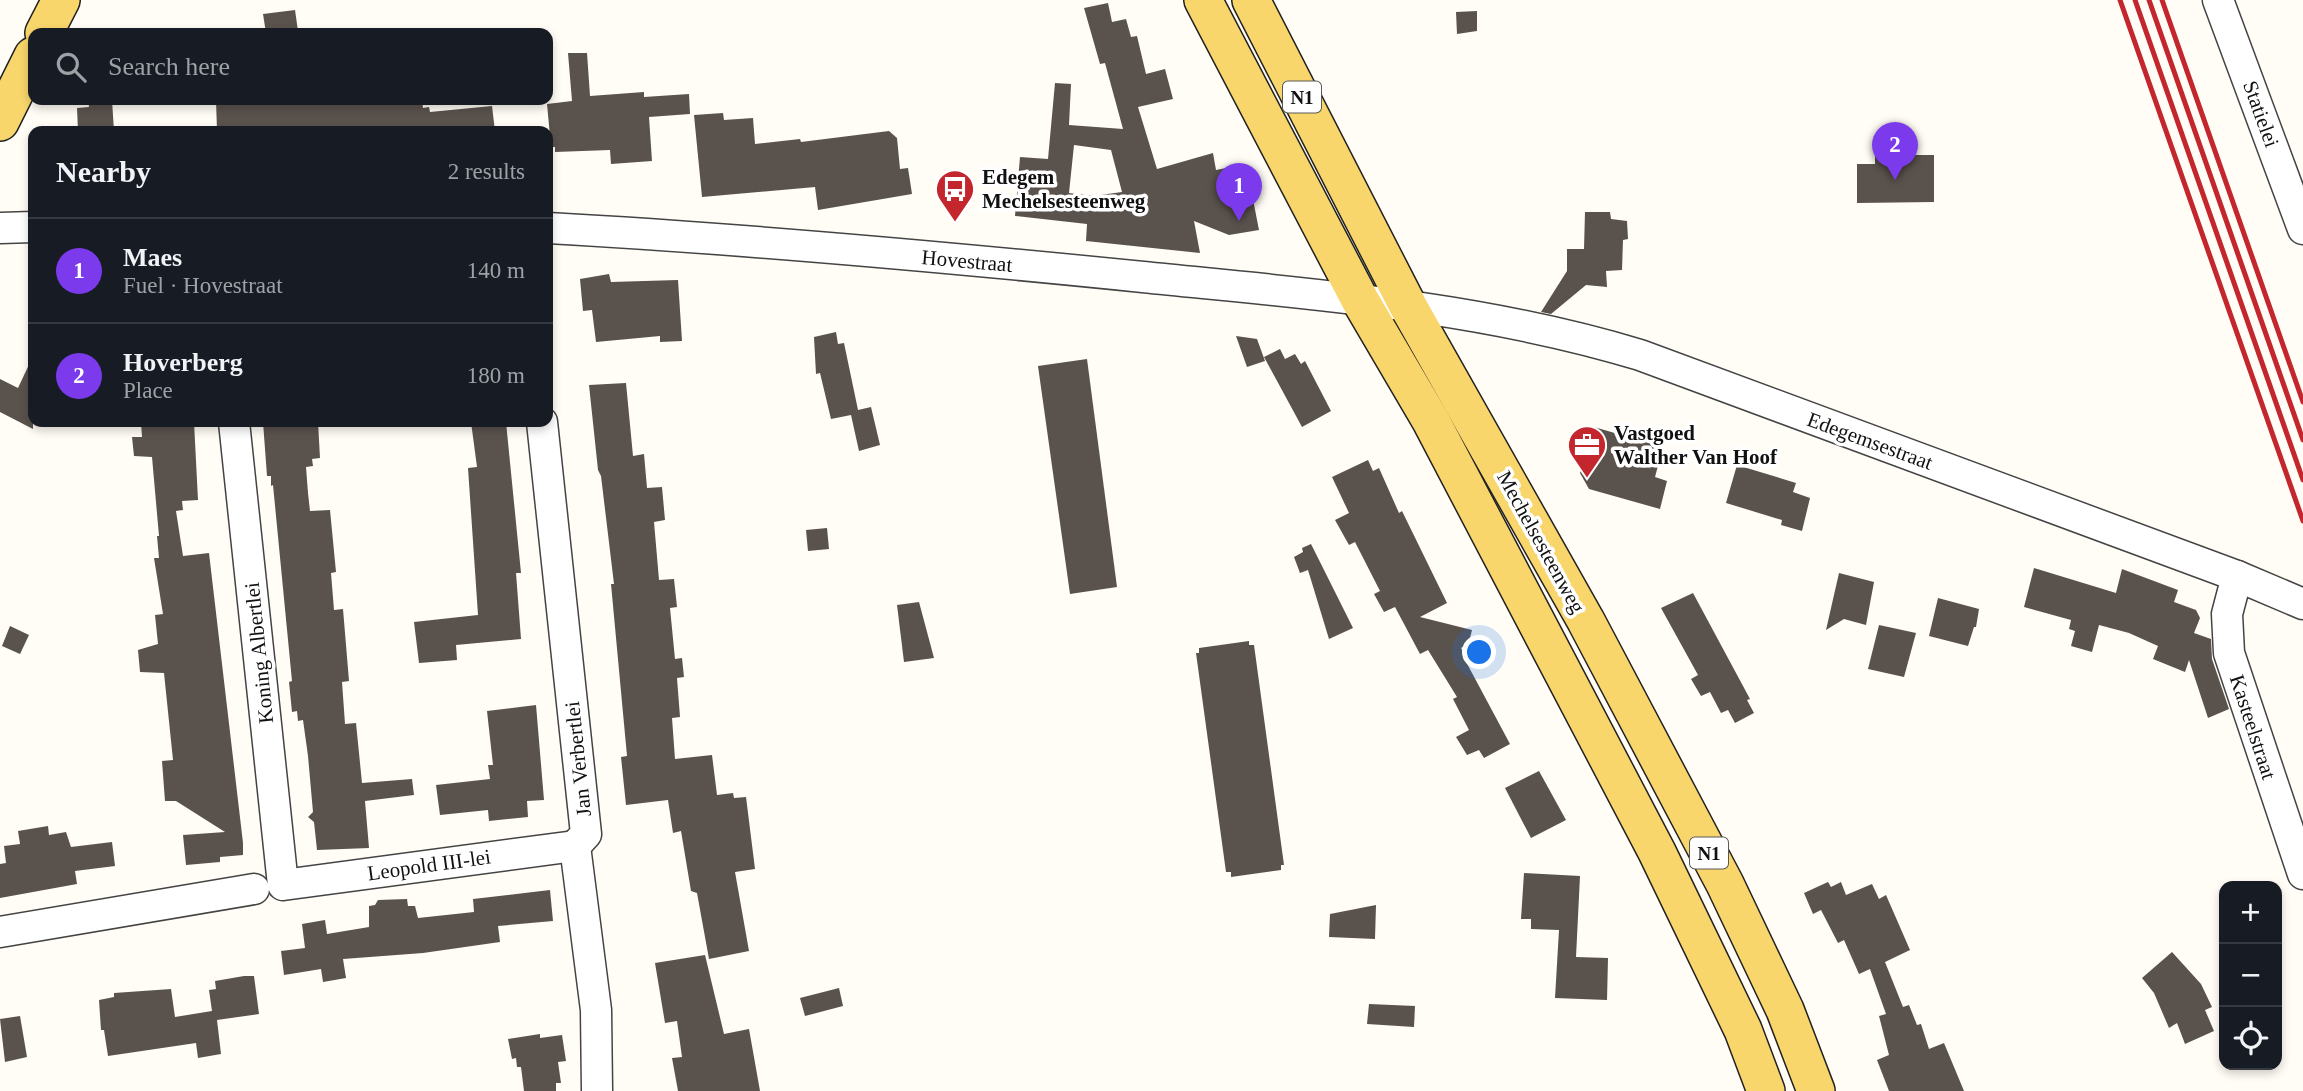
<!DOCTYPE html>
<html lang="en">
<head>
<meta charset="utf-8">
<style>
	body { margin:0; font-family:Georgia,serif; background:#20242c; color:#f1f3f6 }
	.controls { position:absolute; right:21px; bottom:21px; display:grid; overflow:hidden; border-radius:14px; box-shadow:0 4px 10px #0003 }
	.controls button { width:63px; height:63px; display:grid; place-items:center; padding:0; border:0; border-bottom:2px solid #363941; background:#171b24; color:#f1f3f6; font:35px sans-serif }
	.you { position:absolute; left:1480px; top:653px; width:24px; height:24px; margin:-18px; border:5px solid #fff; border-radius:50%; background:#1a73e8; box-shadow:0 0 0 10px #1a73e833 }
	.badge { display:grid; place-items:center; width:46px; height:46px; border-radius:50%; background:#7c3aed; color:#fff; font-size:23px; font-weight:700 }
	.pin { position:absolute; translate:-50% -58px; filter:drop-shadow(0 2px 4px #0008) }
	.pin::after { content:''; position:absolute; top:37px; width:24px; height:21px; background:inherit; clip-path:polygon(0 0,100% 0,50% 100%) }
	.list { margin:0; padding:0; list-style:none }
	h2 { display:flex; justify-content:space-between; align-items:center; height:91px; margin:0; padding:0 28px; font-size:30px }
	h2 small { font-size:23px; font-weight:400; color:#9ea1a6 }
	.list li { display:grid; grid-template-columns:46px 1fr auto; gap:21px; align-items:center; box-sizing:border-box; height:105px; padding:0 28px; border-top:2px solid #363941 }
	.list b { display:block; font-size:26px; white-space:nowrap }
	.list p { margin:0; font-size:23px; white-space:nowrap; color:#9ea1a6 }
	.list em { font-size:23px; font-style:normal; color:#9ea1a6 }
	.icon { flex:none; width:38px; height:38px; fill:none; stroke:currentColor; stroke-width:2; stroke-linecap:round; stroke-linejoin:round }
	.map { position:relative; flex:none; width:2303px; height:1091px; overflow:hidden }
	.search { position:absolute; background:#171b24; box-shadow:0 4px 10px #0003; left:28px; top:28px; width:525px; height:77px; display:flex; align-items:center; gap:18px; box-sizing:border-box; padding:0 24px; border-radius:14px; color:#9ea1a6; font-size:26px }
	.panel { position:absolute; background:#171b24; box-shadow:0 4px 10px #0003; left:28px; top:126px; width:525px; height:301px; border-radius:14px }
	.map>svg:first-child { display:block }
	.building { fill:#5a524d; fill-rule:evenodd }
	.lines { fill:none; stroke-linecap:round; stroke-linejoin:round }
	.minor-casing { stroke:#444; stroke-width:33 }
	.major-casing { stroke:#222; stroke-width:40 }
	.minor { stroke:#fff; stroke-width:30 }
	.major { stroke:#f9d66b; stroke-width:37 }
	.rail { stroke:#c4262e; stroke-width:5 }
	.labels { text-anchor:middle; stroke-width:7; stroke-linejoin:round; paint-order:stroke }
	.shield { fill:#fff; stroke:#585858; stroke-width:2 }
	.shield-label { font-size:19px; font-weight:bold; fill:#111 }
	.street-label { font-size:21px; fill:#111; stroke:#fff }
	.poi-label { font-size:21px; font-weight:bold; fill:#111; stroke:#fff; text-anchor:start }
</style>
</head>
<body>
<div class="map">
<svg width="2303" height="1091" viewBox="0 0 2303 1091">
	<rect width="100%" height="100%" fill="#fffdf5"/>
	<!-- building -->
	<g class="building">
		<path d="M1108,3l4,19 14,-3 5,18 6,-1 9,38 19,-5 8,30 -35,8 19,62 56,-16 3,17 30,-6 13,66 -30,5 -35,-14 6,32 -114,-12 1,-17 -72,-8 5,-59 28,2 7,-76 16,1 -2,41 54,4 -18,-66 -5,1 -16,-56zM1074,145l37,5 11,42 -29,4 -24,-3z"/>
		<path d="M295,10l3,21 -32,2 -3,-19z"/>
		<path d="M1477,11v20l-20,3 -1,-22z"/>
		<path d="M568,53h19l3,43 54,-4v5l45,-3 1,20 -41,3 3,44 -41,3 -1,-14 -55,2v-5h-4l-4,-43 25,-3z"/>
		<path d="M88,100h24l2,31h-36l-1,-23 12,-1z"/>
		<path d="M216,100h206l1,8 6,-1 1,5 62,-6 3,25h-142v-2l-136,2z"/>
		<path d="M723,113l1,7 29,-2 2,26 45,-5 1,3 88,-11 8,7 3,31 8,-1 4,26 -94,16 -3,-23 -113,10 -8,-82z"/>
		<path d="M1875,155h59v47l-77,1v-39h18z"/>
		<path d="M1585,212h25l1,7 16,2 1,18 -5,1 -1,30 -16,1 1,16 -21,-2 -35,29 -10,-2 26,-41v-22h17z"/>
		<path d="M609,274l2,8 67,-2 4,61 -22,1v-6l-64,6 -4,-32 -9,1 -3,-32z"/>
		<path d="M836,332l2,12 6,-1 14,67 13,-3 9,38 -21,6 -8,-36 -20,4 -11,-46 -4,1 -2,-37z"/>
		<path d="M1236,336l21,3 8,22 -18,6z"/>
		<path d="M1280,349l5,10 10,-5 6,10 4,-3 26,50 -29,16 -38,-70z"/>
		<path d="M33,356v73l-33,-17v-33l18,9z"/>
		<path d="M1087,359l30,228 -47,7 -32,-228z"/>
		<path d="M626,383l7,73 11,-2 3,34 15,-1 3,33 -11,2 5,58 15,-1 3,28 -7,1 5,51 7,-1 2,19 -7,1 3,39 -8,1 3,41 37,-4 5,40 16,-2 1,5 12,-1 9,72 -20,3 14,79 -40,8 -12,-66 -6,-2 -10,-60 -8,2 -5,-33 -42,5 -5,-48 6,-1 -16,-172h3l-13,-108 -3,-6 -9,-85z"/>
		<path d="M141,422h53l4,78 -16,1 1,9 -7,1 7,45 26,-3 34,290v12l-23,2v5l-34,3 -3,-30 42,-3 -49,-31h-11l-3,-40 11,-1 -9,-87 -24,-1 -2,-22 20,-6 -3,-29 8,-1 -9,-56h5l-2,-22h2l-7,-79 -18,-1 -2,-19h10z"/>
		<path d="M263,422h55l2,36 -8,1 1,7 -7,1 2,26 2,18 20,-1 6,62 -5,1 3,37 9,-1 6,72 -7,1 3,42 11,-1 6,60 50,-4 2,16 -49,6 4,47 -52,2 -3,-28 -6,-5 5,-5 -5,-56 -5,-36 -5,1 -1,-10 -5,1 -3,-30 3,-1 -19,-196 -2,1v-10h-4z"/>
		<path d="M471,422h35l15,151h-5l5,66 -65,6 1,15 -38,3 -5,-41 64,-7 -10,-147 9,-1z"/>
		<path d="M1594,427l69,20 -8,30 12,4 -7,28 -71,-20 -9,-16z"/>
		<path d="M1368,460l5,11 6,-3 20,45 3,-2 45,92 -27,14 52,13 -3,12 -8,6 5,9 -2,1 46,86 -26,14 -5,-8 -12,5 -11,-18 13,-7 -16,-31 4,-2 -29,-47 -8,4 -25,-47 -11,5 -10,-18 6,-3 -25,-49 -6,3 -14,-25 14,-7 -17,-36z"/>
		<path d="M1737,465l59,18 -3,9 17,6 -8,33 -21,-6 1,-5 -56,-17z"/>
		<path d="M827,528l2,21 -21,2 -2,-21z"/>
		<path d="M1311,544l42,84 -24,11 -21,-69 -8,3 -6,-16 9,-5 -1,-4z"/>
		<path d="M2034,568l82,25 6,-24 56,21 -4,12 22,8 4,8 -6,15 17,6 1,20 17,50 -21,9 -19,-58 -4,12 -32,-13 5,-13 -29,-13 -30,-8 -7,27 -21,-6 4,-15 -6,-2 2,-9 -47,-13z"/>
		<path d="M1839,573l35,9 -8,43 -22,-6 -18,11z"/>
		<path d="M1693,593l57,106 -3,1 7,13 -19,10 -7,-13 -7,3 -11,-21 -9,4 -10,-17 7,-4 -37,-67z"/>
		<path d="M1938,598l41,11 -3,18h-2l-6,19 -39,-10z"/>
		<path d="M919,602l15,56 -30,4 -7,-57z"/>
		<path d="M1879,625l37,8 -12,44 -36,-8z"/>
		<path d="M10,626l19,9 -9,19 -18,-8z"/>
		<path d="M1249,641v4h5l30,220h-3v5l-50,7v-5h-5l-30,-219h3v-5z"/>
		<path d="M536,705l8,95 -17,1 1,16 -39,4 -1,-11 -48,5 -4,-30 54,-6 -2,-14h5l-6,-54z"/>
		<path d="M1539,771l27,49 -35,18 -26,-50z"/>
		<path d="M48,826l1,9 17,-3 5,15 41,-5 3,24 -40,5 2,13 -77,14v-34l6,-1 -2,-17 16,-2 -2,-13z"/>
		<path d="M1524,873l56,3 -4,81 32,1 -1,42 -52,-2 4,-68 -28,-1v-10h-10z"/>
		<path d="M1828,882l3,5 10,-5 5,13 26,-11 7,15 7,-4 24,55 -25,12 18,45 6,-2 8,20 4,-1 8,25 15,-6 20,48h-75l-12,-31 12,-5 -10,-39 7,-2 -16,-45 -11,5 -15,-34 -6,3 -17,-33 -8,4 -9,-21z"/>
		<path d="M550,890l3,31 -55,5 2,16 -77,11 -80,6 3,19 -23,4 -2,-13 -37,6 -3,-24 24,-3 -3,-24 23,-4 2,14 42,-7v-21l6,-1 3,-5 29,-1 1,7h7l3,12 56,-6 -1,-13z"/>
		<path d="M1376,905l-1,34 -46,-2 1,-23z"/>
		<path d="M2172,952l29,32 11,23 -7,3 9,21 -29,13 -8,-21 -8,5 -15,-35 -12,-15z"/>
		<path d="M705,955l19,79 25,-5 11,62h-82l-6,-33 10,-1 -5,-36 -12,2 -10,-60z"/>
		<path d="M244,976h10l5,38 -42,6 4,34 -23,4 -2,-15 -88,13 -4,-26h-3l-2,-30 15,-3v-4l57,-4 4,28 37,-6 -3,-21 7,-1 -1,-8z"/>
		<path d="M839,988l4,18 -38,10 -5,-18z"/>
		<path d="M1369,1004l46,2 -1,21 -47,-3z"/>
		<path d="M20,1016l7,41 -22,5 -5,-43z"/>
		<path d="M540,1034v4l22,-3 4,26 -8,1 3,21h-5v8h-32l-3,-24h-4l-1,-9 -4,1 -4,-20z"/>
	</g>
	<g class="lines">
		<!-- minor casing -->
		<g class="minor-casing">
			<g id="minor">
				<path d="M2218,0l85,229"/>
				<path d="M0,228l33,-1"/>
				<path d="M548,228c199,11 397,29 595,49 167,17 336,29 497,78l597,221 66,28"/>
				<path d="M234,422l49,463 292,-39"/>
				<path d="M542,422l44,412 -11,12"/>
				<path d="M2237,576l-10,38 2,39 74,221"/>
				<path d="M575,846l21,164 1,81"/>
				<path d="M0,932l254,-43"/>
			</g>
		</g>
		<!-- major casing -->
		<g class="major-casing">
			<g id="major">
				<path d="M1203,0l157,300 71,121 226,431 86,178 23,61"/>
				<path d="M1251,0l157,306 178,315 139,263 60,126 31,81"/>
				<path d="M44,33l17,-33"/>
				<path d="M0,122l33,-66"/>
			</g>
		</g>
		<!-- minor -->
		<use href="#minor" class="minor"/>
		<!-- major -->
		<use href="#major" class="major"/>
		<!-- rail -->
		<g class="rail">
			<path d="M2120,0l183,521"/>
			<path d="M2135,0l168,480"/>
			<path d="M2149,0l154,440"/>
			<path d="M2162,0l141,402"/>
		</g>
	</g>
	<!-- icons -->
	<defs>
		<g id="bus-pin" transform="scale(2.0125)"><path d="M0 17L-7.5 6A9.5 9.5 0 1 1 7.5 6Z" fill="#c4262e" stroke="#fff"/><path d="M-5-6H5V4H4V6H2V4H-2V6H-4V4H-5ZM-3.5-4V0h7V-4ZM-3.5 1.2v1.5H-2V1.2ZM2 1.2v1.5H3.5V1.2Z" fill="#fff"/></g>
		<g id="office-pin" transform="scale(2.0125)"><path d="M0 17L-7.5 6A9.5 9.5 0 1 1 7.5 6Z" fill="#c4262e" stroke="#fff"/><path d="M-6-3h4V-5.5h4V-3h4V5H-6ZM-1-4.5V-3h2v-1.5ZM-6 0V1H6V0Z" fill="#fff"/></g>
	</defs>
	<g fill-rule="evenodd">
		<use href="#bus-pin" x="955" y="189"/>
		<use href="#office-pin" x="1587" y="445"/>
	</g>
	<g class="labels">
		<!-- shield labels -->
		<g class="shield">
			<rect x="1283" y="81.5" width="38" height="31" rx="5"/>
			<rect x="1690" y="837.5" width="38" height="31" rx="5"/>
		</g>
		<g class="shield-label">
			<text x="1302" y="104">N1</text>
			<text x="1709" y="860">N1</text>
		</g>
		<!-- street labels -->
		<g class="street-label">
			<text transform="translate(2261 114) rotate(70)" y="7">Statielei</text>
			<text transform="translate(967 261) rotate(5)" y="7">Hovestraat</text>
			<text transform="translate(1870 441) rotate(20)" y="7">Edegemsestraat</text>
			<text transform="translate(1541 542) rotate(61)" y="7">Mechelsesteenweg</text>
			<text transform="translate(259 653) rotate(-96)" y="7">Koning Albertlei</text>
			<text transform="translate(2253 727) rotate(72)" y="7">Kasteelstraat</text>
			<text transform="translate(578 759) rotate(-96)" y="7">Jan Verbertlei</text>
			<text transform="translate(429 865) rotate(-8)" y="7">Leopold III-lei</text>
		</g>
		<!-- poi labels -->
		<g class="poi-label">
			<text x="982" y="184">Edegem<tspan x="982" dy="24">Mechelsesteenweg</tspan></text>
			<text x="1614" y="440">Vastgoed<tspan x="1614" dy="24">Walther Van Hoof</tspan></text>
		</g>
	</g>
</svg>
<div class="controls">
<button>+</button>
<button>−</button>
<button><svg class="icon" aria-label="locate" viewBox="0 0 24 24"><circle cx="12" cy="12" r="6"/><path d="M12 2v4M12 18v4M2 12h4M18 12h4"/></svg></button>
</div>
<div class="you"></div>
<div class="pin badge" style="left:1239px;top:221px">1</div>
<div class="pin badge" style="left:1895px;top:180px">2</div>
<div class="search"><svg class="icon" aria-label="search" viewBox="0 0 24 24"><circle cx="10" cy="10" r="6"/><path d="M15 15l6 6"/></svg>Search here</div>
<section class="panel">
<h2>Nearby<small>2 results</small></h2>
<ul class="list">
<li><span class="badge">1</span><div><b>Maes</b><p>Fuel · Hovestraat</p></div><em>140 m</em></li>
<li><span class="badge">2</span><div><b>Hoverberg</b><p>Place</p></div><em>180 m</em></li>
</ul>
</section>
</div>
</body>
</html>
